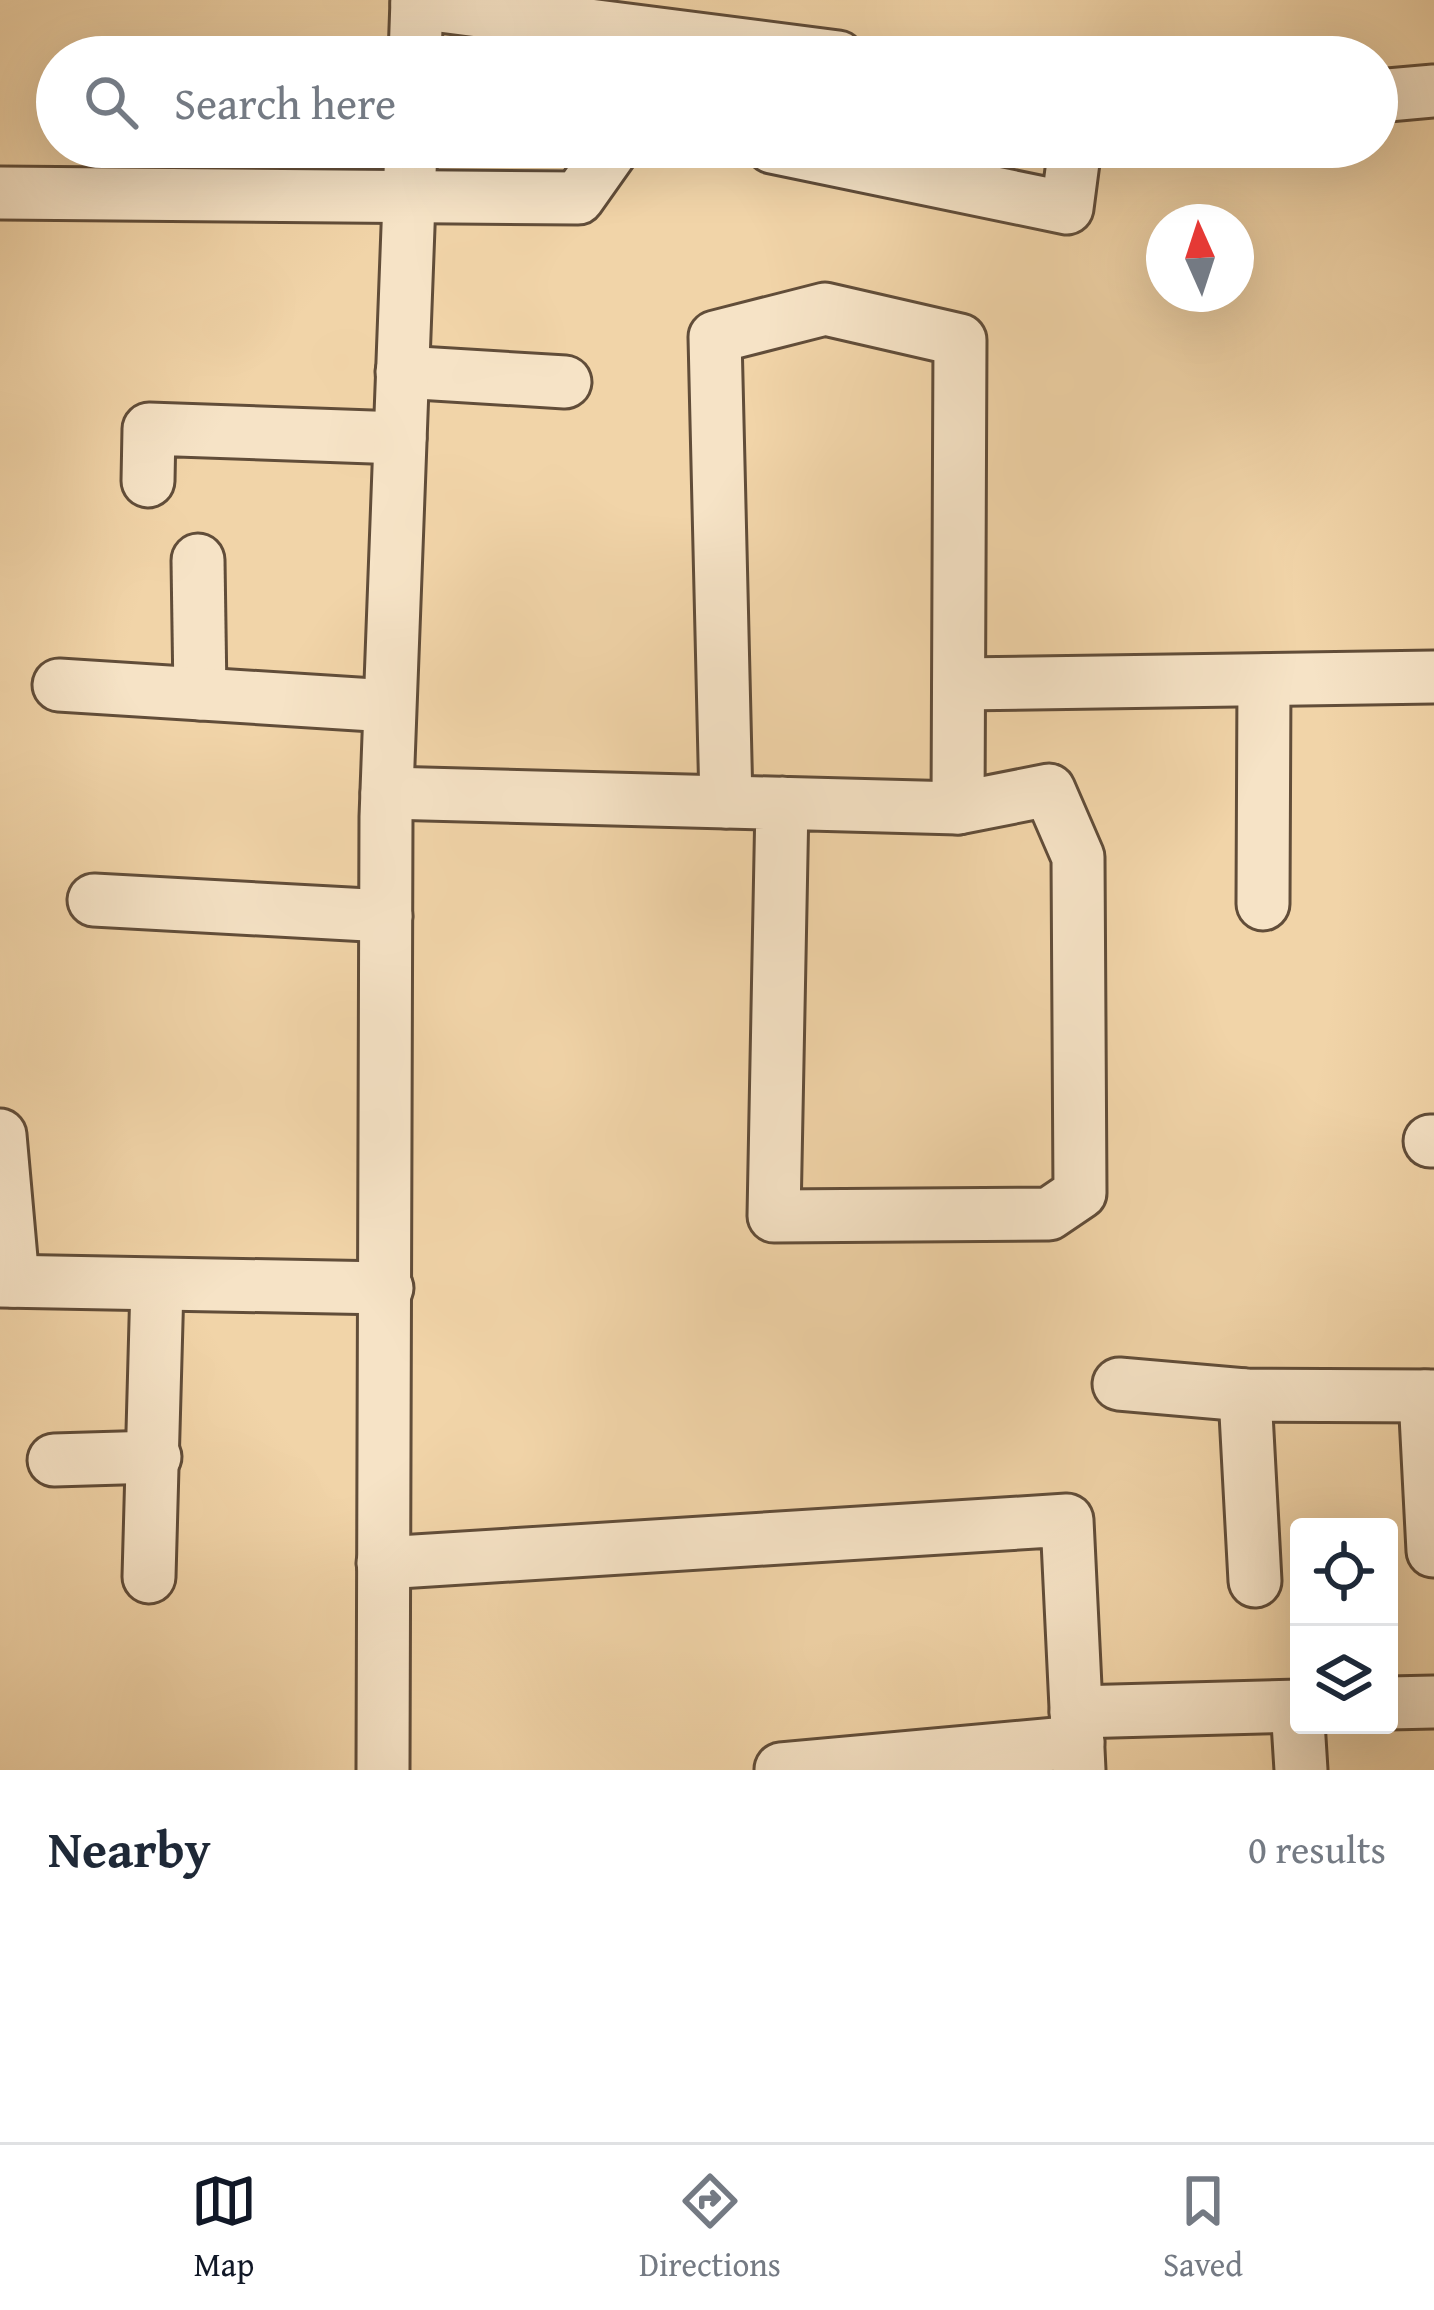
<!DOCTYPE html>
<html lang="en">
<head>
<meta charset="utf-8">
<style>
	body { margin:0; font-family:"Gentium Book Plus",serif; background:#f2f2f3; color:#1f2937 }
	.controls { position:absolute; right:36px; bottom:36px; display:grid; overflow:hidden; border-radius:12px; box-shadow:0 12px 48px #0002 }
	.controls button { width:108px; height:108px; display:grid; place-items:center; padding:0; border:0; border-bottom:3px solid #e0e1e3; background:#fff; color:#1f2937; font:60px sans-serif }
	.compass { position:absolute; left:1146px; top:204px; width:108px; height:108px; border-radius:50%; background:#fff; box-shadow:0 12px 48px #0002; rotate:357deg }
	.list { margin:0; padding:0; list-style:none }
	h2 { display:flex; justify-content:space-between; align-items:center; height:156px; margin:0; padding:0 48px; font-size:51px }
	h2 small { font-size:39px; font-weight:400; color:#747a83 }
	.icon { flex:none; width:66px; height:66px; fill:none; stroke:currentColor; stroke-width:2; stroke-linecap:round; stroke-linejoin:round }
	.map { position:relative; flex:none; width:1434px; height:1770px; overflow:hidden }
	.search { position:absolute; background:#fff; box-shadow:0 12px 48px #0002; left:36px; right:36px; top:36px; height:132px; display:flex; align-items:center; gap:30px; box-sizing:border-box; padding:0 42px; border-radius:66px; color:#747a83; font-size:45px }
	.sheet { height:372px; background:#fff }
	nav { display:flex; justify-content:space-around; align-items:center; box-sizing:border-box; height:168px; border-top:3px solid #e0e1e3; background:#fff; font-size:33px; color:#747a83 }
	nav a { display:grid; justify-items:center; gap:6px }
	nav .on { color:#111827 }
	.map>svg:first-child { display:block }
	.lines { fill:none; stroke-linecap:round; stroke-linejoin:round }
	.minor-casing { stroke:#614d39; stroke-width:57 }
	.minor { stroke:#f6e3c6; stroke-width:51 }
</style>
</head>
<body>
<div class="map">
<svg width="1434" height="1770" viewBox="0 0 1434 1770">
	<rect width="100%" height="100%" fill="#f1d4a8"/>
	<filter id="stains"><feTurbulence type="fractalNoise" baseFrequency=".00167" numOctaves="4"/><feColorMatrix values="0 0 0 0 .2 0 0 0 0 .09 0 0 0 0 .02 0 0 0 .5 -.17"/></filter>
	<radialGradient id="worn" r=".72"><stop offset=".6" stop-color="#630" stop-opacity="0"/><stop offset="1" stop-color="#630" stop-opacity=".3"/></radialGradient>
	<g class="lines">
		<!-- minor casing -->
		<g class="minor-casing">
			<g id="minor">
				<path d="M417,3l421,54"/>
				<path d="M415,57l2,-57"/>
				<path d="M1377,96l57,-5"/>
				<path d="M772,147l295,61 8,-61"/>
				<path d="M0,193l578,5 36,-51"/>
				<path d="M402,372l163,10"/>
				<path d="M148,481l1,-52 251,9"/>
				<path d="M198,560l2,134"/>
				<path d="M959,684l475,-7"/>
				<path d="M59,685l330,21"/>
				<path d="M387,793l571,15 91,-18 29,67 2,336 -31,21 -275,2 8,-413"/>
				<path d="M726,802l-11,-465 110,-28 135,31 -2,468"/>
				<path d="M94,900l292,16"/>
				<path d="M1263,904l1,-224"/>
				<path d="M0,1135l13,146"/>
				<path d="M1430,1141h4"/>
				<path d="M0,1281l387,7"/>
				<path d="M1119,1384l126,11 189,1"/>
				<path d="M1245,1395l10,186"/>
				<path d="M1425,1396l8,155"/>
				<path d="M54,1460l101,-3"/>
				<path d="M383,1563l684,-43 12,250"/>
				<path d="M149,1577l8,-292"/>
				<path d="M1389,1703l45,-1"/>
				<path d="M1297,1706l4,64"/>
				<path d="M1076,1712l223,-6"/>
				<path d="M781,1769l297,-27"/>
				<path d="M383,1770l3,-953 25,-670"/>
			</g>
		</g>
		<!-- minor -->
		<use href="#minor" class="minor"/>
	</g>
	<rect width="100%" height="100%" filter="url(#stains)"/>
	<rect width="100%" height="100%" fill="url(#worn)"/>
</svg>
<div class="controls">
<button><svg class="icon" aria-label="locate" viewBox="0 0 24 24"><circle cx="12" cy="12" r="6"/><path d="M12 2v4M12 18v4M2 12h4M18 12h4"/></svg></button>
<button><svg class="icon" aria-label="layers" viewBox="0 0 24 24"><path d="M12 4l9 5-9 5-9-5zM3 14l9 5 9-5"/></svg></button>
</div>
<svg class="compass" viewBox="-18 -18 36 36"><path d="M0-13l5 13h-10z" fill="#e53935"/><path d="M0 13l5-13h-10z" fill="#747a83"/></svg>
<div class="search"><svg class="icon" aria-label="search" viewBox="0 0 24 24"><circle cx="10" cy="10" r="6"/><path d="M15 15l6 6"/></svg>Search here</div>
</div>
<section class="sheet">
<h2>Nearby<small>0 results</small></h2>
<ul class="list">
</ul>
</section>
<nav>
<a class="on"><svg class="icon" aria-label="map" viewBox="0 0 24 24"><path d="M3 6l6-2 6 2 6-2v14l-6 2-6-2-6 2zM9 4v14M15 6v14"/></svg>Map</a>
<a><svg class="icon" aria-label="directions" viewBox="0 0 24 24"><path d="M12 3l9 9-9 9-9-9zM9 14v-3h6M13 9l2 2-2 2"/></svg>Directions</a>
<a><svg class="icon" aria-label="saved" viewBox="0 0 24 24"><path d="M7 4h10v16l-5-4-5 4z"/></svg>Saved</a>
</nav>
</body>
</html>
